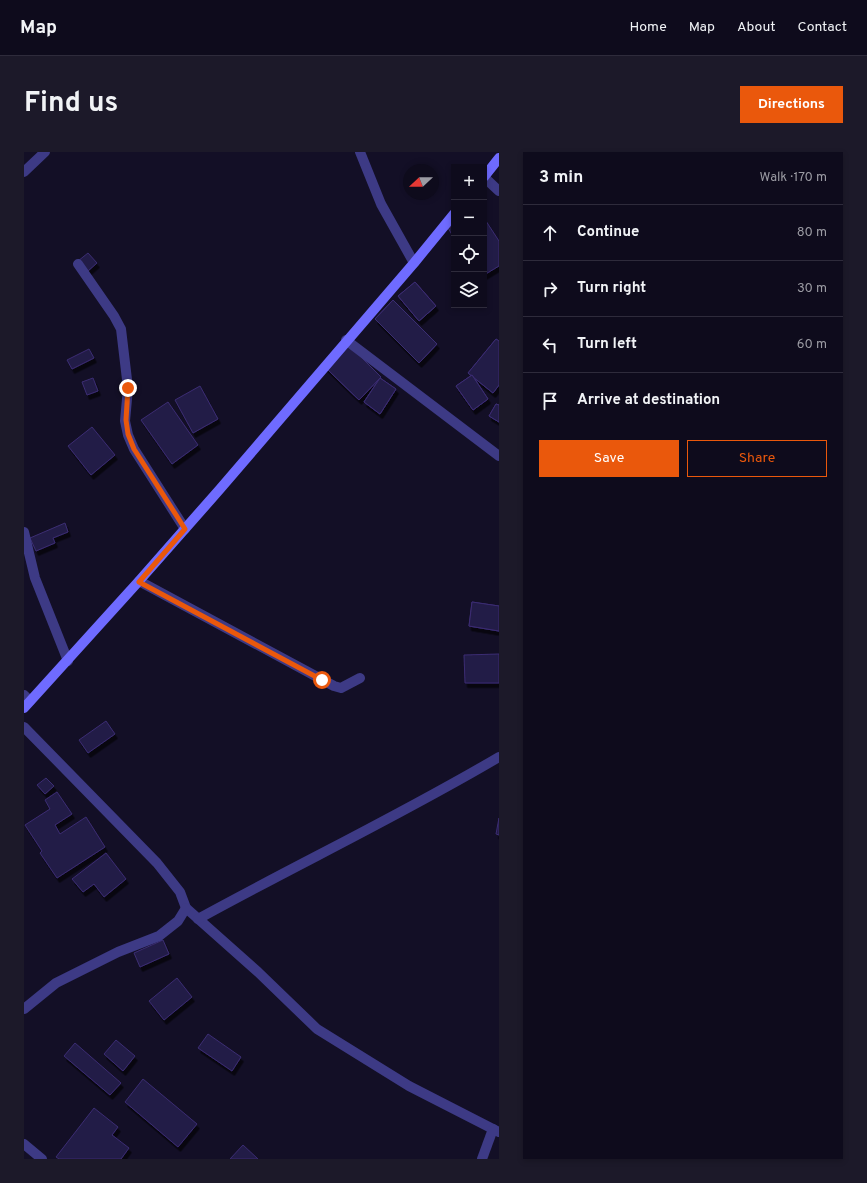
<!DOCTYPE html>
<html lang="en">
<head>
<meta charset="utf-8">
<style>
	body { margin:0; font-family:Overpass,sans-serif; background:#1c1929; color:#f1f3f6 }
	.controls { position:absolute; right:12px; top:12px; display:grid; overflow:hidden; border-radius:0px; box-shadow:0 2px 6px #0003 }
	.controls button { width:36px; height:36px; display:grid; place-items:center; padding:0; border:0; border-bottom:1px solid #2e2b3b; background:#0e0b1c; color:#f1f3f6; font:20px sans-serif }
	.compass { position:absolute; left:379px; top:12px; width:36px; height:36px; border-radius:50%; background:#0e0b1c; box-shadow:0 2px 6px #0003; rotate:248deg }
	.stop { position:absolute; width:12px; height:12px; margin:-9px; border:3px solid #ea580c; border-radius:50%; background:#fff }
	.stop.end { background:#ea580c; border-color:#fff; box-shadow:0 1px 4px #0008 }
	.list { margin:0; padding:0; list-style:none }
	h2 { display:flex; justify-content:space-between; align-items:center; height:52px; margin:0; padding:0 16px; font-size:17px }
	h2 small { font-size:13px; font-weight:400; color:#9b9ba3 }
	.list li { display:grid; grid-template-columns:26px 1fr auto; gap:12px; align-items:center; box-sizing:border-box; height:56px; padding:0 16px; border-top:1px solid #2e2b3b }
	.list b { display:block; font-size:15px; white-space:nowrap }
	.list em { font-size:13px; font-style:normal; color:#9b9ba3 }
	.actions { display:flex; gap:8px; padding:12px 16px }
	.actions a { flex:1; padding:9px 0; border:1px solid #ea580c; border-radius:0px; text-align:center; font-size:14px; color:#ea580c }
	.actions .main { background:#ea580c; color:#fff }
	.icon { flex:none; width:22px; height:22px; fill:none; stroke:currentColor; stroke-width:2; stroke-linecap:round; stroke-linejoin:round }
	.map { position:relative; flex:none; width:475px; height:1007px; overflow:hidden; border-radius:0px }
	header { display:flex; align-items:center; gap:24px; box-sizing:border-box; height:56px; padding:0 20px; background:#0e0b1c; border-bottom:1px solid #2e2b3b }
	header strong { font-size:19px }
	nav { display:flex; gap:22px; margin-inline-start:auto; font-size:14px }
	.intro { display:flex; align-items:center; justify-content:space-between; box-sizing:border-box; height:96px; padding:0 24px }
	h1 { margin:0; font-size:28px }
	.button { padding:10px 18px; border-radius:0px; background:#ea580c; color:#fff; font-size:14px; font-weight:700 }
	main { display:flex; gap:24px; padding:0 24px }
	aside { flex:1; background:#0e0b1c; border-radius:0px; box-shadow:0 2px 6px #0003 }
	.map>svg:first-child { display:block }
	.building { fill:#241b47; stroke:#3b2d73; filter:url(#shadow) }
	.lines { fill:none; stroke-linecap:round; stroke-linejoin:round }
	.street { stroke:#3d3a85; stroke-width:10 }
	.secondary { stroke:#6f6bff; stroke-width:10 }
	.route { stroke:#ea580c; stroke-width:5 }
</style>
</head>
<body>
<header>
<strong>Map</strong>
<nav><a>Home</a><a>Map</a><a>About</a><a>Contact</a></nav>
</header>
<div class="intro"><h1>Find us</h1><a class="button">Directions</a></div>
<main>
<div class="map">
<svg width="475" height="1007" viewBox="0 0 475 1007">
	<defs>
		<filter id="shadow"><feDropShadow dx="2.5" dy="4.5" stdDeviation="0" flood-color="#0009"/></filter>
	</defs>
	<rect width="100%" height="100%" fill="#130f26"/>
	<!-- building -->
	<g class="building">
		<path d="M460,66l15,23v25l-15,9z"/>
		<path d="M430,73v13l-6,-10z"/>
		<path d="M64,101l9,10 -9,8 -10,-10z"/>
		<path d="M391,130l21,24 -17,15 -21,-25z"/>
		<path d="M391,130l21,24 -17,15 -21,-25z"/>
		<path d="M369,148l44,44 -18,19 -44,-44z"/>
		<path d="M369,148l44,44 -18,19 -44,-44z"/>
		<path d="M472,187l3,2v44l-6,8 -25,-20z"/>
		<path d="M472,187l3,2v44l-6,8 -25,-20z"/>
		<path d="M324,192l33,33 -22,23 -34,-33z"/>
		<path d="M324,192l33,33 -22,23 -34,-33z"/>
		<path d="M65,197l5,9 -22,11 -5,-9z"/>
		<path d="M448,223l16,24 -15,11 -17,-24z"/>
		<path d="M448,223l16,24 -15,11 -17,-24z"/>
		<path d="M69,226l5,13 -11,4 -5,-13z"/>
		<path d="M356,226l16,11 -16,25 -16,-12z"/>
		<path d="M356,226l16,11 -16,25 -16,-12z"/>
		<path d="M176,234l18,33 -25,14 -18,-33z"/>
		<path d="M144,250l30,43 -26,19 -31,-44z"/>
		<path d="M472,252l3,1v17l-10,-6z"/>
		<path d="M472,252l3,1v17l-10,-6z"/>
		<path d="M68,275l23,28 -24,20 -23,-29z"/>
		<path d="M41,371l3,9 -15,6 2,5 -19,8 -6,-13z"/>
		<path d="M448,450l27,4v25l-30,-5z"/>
		<path d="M448,450l27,4v25l-30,-5z"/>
		<path d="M475,502v29h-34l-1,-28z"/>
		<path d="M82,569l9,13 -27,19 -9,-13z"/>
		<path d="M22,626l8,8 -9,8 -8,-9z"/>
		<path d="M33,640l15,22 -17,11 5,9 26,-17 19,30 -48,31 -17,-25 2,-2 -17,-26 25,-16 -5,-9z"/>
		<path d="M475,666v17l-3,-1z"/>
		<path d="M82,701l20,26 -22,18 -10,-13 -11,8 -11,-13z"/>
		<path d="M139,788l6,14 -29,13 -6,-14z"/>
		<path d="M153,826l15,19 -28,23 -15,-19z"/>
		<path d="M184,882l33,23 -9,14 -34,-23z"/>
		<path d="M92,888l19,16 -12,15 -19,-17z"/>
		<path d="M51,891l46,40 -11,12 -46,-39z"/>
		<path d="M119,927l54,45 -19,23 -53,-45z"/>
		<path d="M70,956l24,19 -6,8 17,13 -8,11h-62l-3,-2z"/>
		<path d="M219,993l15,14h-28z"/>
	</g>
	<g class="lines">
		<!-- street -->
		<g class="street">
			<path d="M336,0l21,52 33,59"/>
			<path d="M0,20l21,-20"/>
			<path d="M460,25l15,14"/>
			<path d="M54,112l36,52 7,13 7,59 -3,33 3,14 6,14 51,80"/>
			<path d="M322,188l153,116"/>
			<path d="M0,380l11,46 33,83"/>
			<path d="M115,429l195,105 7,2 19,-10"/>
			<path d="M0,543l6,6"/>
			<path d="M0,575l133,136 23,29 6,16 72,64 59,57 92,57 90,46"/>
			<path d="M174,767c100,-55 203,-104 301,-162"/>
			<path d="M0,857l32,-26 62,-31 41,-16 19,-15 8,-13"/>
			<path d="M0,992l18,15"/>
			<path d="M458,1007l11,-30"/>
		</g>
		<!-- secondary -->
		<g class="secondary">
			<path d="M460,25l15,-19"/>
			<path d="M0,556l115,-127 81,-92 194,-226 40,-49"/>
		</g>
	</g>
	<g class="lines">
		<!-- route -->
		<path class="route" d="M104,236l-2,32 2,14 6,15 51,80 -46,53 183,98"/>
	</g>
</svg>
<div class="controls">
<button>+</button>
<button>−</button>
<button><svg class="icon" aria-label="locate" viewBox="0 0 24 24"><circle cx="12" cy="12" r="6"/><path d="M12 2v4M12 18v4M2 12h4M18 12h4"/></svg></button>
<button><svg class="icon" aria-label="layers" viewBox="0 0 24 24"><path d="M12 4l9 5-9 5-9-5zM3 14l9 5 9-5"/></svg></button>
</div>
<svg class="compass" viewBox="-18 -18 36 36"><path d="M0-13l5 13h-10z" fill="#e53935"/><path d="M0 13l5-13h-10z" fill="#9b9ba3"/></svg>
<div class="stop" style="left:298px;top:528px"></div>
<div class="stop end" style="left:104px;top:236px"></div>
</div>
<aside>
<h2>3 min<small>Walk · 170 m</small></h2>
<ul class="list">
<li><svg class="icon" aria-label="ahead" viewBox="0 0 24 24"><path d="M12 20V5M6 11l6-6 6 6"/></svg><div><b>Continue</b></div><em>80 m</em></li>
<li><svg class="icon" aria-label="right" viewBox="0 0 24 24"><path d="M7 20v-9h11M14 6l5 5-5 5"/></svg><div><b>Turn right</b></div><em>30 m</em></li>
<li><svg class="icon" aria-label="left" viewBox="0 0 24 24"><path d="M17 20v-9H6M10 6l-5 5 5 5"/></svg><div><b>Turn left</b></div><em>60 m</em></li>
<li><svg class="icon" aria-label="arrive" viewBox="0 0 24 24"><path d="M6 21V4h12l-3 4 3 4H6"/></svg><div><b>Arrive at destination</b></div></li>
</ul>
<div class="actions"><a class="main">Save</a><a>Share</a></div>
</aside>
</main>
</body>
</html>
